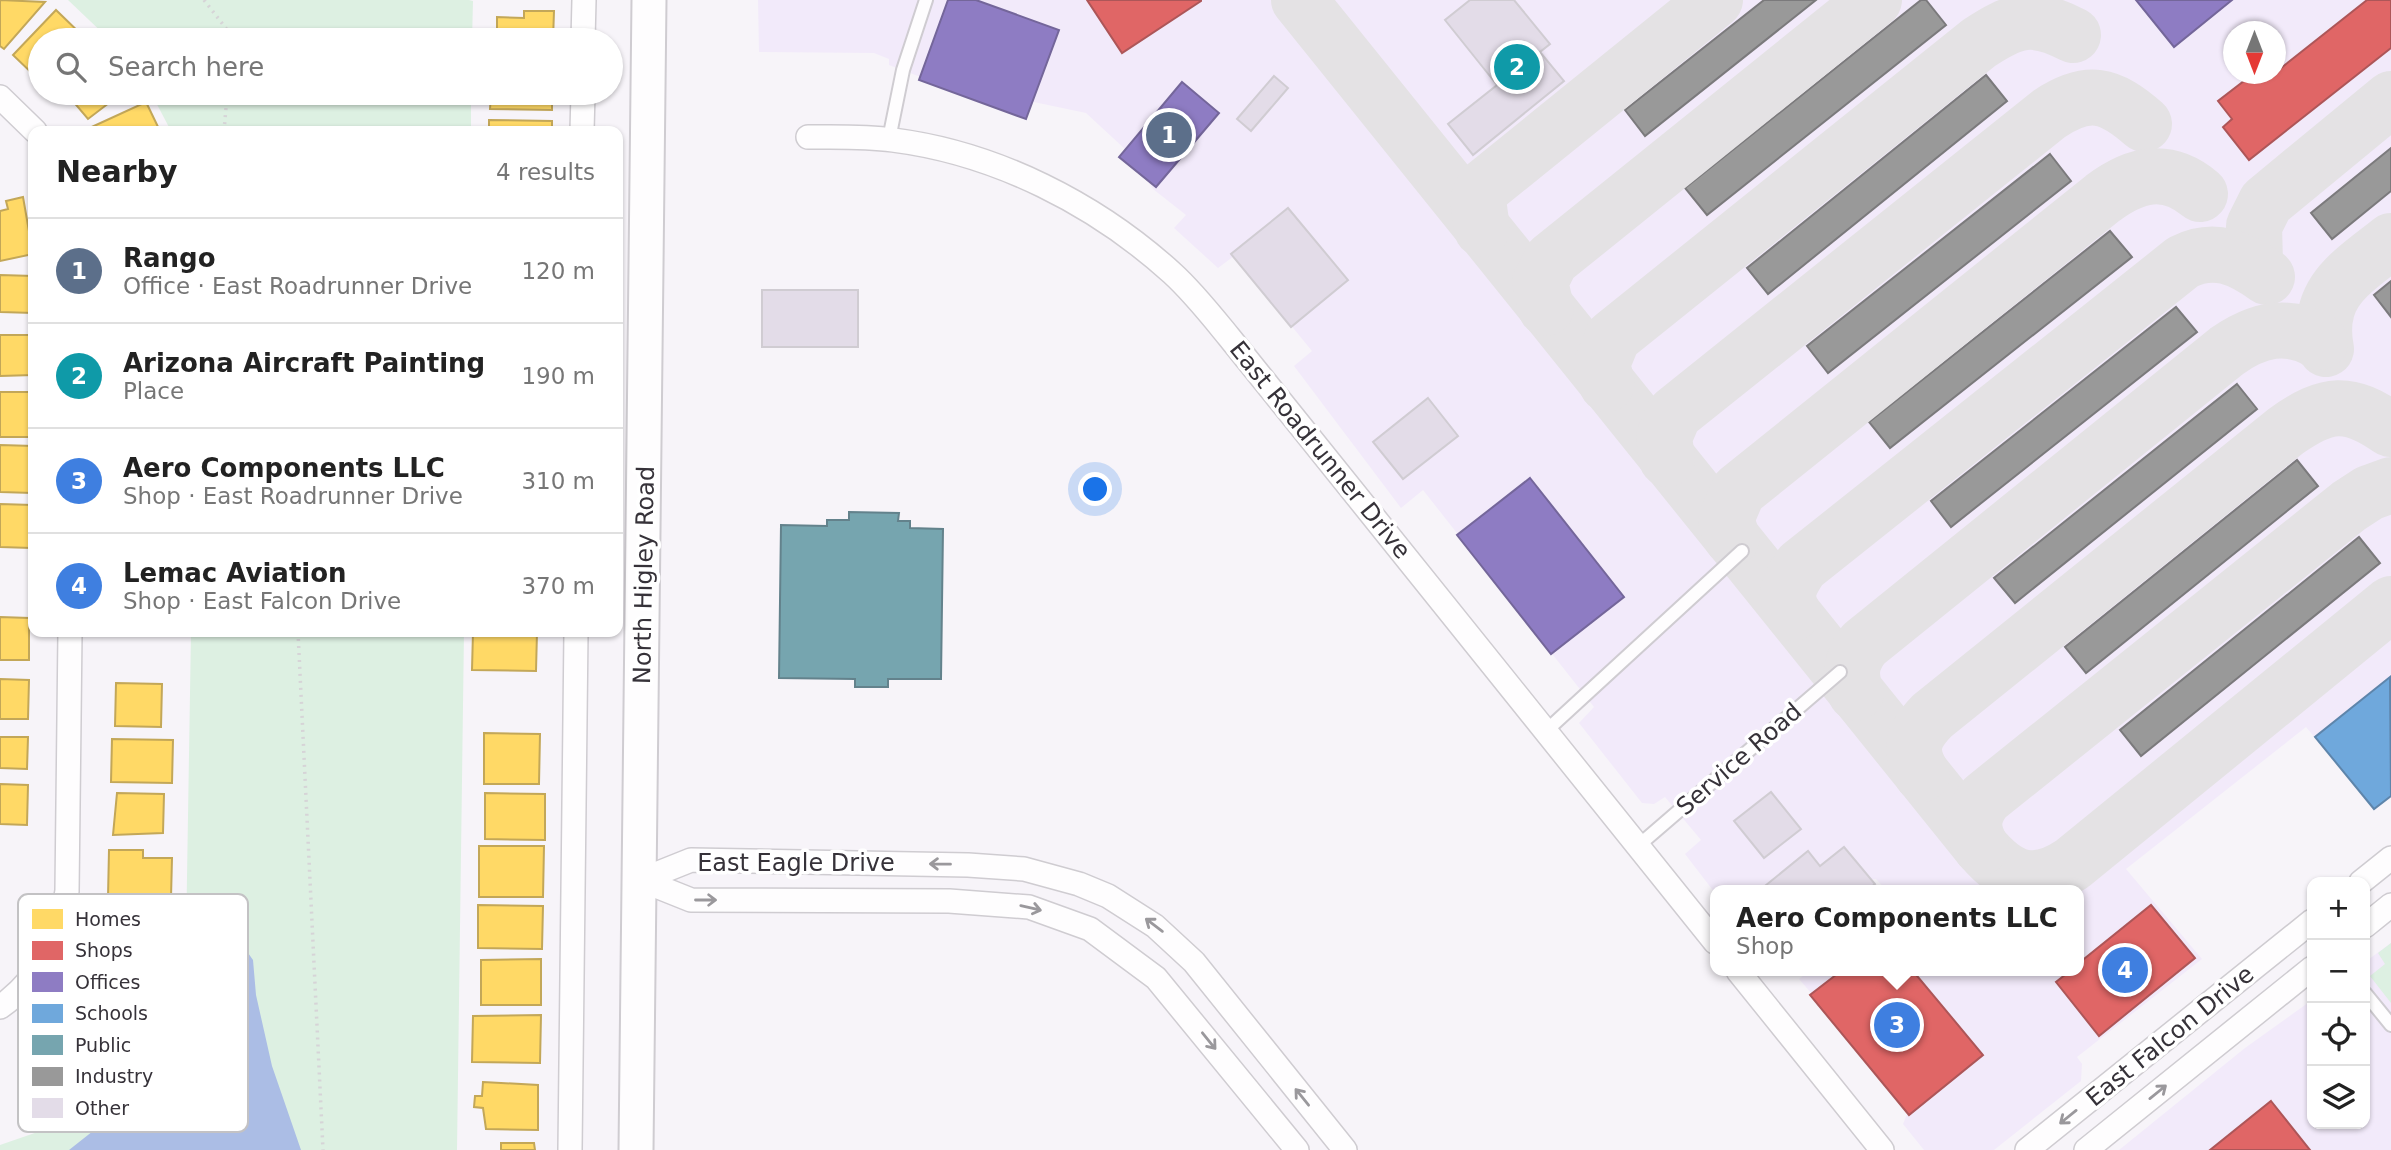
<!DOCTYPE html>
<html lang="en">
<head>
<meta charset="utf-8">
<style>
	body { margin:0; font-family:"DejaVu Sans",sans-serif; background:#f2f2f2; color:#222 }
	.controls { position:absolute; right:21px; bottom:21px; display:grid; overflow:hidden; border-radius:14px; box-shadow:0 2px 5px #0004 }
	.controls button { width:63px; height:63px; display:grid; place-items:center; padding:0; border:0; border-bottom:2px solid #e0e0e0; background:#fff; color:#222; font:35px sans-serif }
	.compass { position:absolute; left:2223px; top:21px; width:63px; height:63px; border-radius:50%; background:#fff; box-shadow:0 2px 5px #0004; rotate:180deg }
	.you { position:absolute; left:1096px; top:490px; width:24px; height:24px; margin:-18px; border:5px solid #fff; border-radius:50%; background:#1a73e8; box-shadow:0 0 0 10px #1a73e833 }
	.badge { display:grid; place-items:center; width:46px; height:46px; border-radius:50%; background:#7a767c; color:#fff; font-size:23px; font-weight:700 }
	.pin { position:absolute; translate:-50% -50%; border:4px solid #fff; box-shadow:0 2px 7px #0006 }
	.popup { position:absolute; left:1710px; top:885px; width:374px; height:91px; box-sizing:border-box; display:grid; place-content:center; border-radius:14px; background:#fff; filter:drop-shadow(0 2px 5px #0005); font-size:23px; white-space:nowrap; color:#767676 }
	.popup b { font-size:26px; color:#222 }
	.popup::after { content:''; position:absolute; left:50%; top:100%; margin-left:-14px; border:14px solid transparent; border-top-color:#fff }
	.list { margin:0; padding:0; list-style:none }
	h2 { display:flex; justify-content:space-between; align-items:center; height:91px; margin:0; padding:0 28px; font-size:30px }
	h2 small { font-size:23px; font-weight:400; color:#767676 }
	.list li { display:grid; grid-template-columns:46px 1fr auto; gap:21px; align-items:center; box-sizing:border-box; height:105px; padding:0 28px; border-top:2px solid #e0e0e0 }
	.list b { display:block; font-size:26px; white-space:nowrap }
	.list p { margin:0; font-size:23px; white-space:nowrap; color:#767676 }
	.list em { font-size:23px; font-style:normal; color:#767676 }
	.icon { flex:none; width:38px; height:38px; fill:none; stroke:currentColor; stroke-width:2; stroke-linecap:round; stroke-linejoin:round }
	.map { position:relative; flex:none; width:2391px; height:1150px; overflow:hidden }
	.search { position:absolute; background:#fff; box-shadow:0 2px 5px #0004; left:28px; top:28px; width:595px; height:77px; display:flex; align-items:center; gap:18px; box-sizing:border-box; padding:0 24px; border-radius:38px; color:#767676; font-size:26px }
	.panel { position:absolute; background:#fff; box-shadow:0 2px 5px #0004; left:28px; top:126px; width:595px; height:511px; border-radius:14px }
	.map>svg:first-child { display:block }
	.built { fill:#f2eafa; fill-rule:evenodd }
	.green { fill:#ddf0e2 }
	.water { fill:#abbde5 }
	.homes { fill:#ffd966; stroke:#c3a758; stroke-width:2 }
	.shops { fill:#e06666; stroke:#ad5658; stroke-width:2 }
	.offices { fill:#8e7cc3; stroke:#74669a; stroke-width:2 }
	.schools { fill:#6fa8dc; stroke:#5e85ab; stroke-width:2 }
	.public { fill:#76a5af; stroke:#63828c; stroke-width:2 }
	.industry { fill:#999; stroke:#7b7a7c; stroke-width:2 }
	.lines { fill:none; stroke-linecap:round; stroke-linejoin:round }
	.taxiway { stroke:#e4e2e4; stroke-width:56 }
	.building { fill:#e3dce8; stroke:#d0ccd2; stroke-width:2 }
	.lane-casing { stroke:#cfccd1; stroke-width:16 }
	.street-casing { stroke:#cfccd1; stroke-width:26 }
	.secondary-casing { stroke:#cfccd1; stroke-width:37 }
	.path { stroke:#d6d4d7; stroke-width:3.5; stroke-dasharray:2 5; stroke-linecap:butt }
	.lane { stroke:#fefdfe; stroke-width:12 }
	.street { stroke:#fefdfe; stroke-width:23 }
	.secondary { stroke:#fefdfe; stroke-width:33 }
	.oneway { stroke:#9a989c }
	.labels { text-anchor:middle; stroke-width:7; stroke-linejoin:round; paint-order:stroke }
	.street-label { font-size:24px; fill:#363239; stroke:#fff }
	.key { fill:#fff; stroke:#c3c2c4; stroke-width:2 }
	.key-label { font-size:19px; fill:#363239 }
</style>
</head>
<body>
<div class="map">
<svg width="2391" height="1150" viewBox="0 0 2391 1150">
	<rect width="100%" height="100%" fill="#f7f4f9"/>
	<!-- built -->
	<g class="built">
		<path d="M758,0h1633v795l-17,14 -68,-82 -180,142 76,90 -125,98 5,7 -1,17 -87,69h-70l-21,-26 7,-17 -111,-128 10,-8h270v-81h-193l-10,-11 -80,11h-81v3l-30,-39 16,-14 -36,-43 -11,7 -12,-1 -63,-80 15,-16 -171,-217 -22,18 -107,-142 18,-15 -78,-95 -16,12 -44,-40 12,-13 -33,-26 -27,-39 -40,-37 -160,-34 -37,-14v-6l-15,-6 -115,-1zM2234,32h42v42h-42z"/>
		<path d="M2391,943v207h-272l126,-102 67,-48v124h53v-162z"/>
	</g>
	<!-- green -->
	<g class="green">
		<path d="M68,0h401l4,1 -1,39h-362z"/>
		<path d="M151,93h320v38h-300z"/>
		<path d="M191,632h273l-7,518h-457v-5l55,-19 52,-32 55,-76 24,-79z"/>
		<path d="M2391,943v60l-21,-27 15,-12 -7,-11z"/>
	</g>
	<!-- water -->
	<path class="water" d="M227,934l14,9 12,17 3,35 16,71 29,84h-232l43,-34 54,-70 15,-26 20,-68z"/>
	<!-- homes -->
	<g class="homes">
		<path d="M0,0l45,2 -41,47 -4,-3z"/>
		<path d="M56,10l31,30h-47v41l-27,-26z"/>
		<path d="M524,11h30l-1,29h-56v-23l27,1z"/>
		<path d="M66,93h56l-34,26z"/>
		<path d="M491,93h61v17l-62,-1z"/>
		<path d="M146,102l14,29h-77z"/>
		<path d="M489,120l63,1v10h-63z"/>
		<path d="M23,197l10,57 -33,7v-50l8,-2 -2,-8z"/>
		<path d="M0,275l33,1v37l-33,-1z"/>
		<path d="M0,335h33v40l-33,1z"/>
		<rect x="0" y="392" width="32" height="45"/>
		<path d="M0,445l33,1 -1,47 -32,-1z"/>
		<path d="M0,504l32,1 -1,43 -31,-1z"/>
		<path d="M0,617l29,1v42h-29z"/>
		<path d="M473,632h64l-1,39 -64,-1z"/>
		<path d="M0,679l29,1 -1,39h-28z"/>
		<path d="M116,683l46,1 -1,43 -46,-1z"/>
		<path d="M484,733l56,1 -1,50h-55z"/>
		<path d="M0,737h28l-1,32 -27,-1z"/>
		<path d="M112,739l61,1 -1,43 -61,-1z"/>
		<path d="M0,784l28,1 -1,40 -27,-1z"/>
		<path d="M117,793l47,1 -1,39 -50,2z"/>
		<path d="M485,793l60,1v46l-60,-1z"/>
		<path d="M479,846h65l-1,51h-64z"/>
		<path d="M109,850h34v8h29l-1,40 -63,-1z"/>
		<path d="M478,905l65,1 -1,43 -64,-1z"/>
		<path d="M117,909l57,8 -3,21 -8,-1 -2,12 7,1 -2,19 -19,-3v-7l-48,-7 2,-17 12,2z"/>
		<path d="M541,959v46h-60v-45z"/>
		<path d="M59,1000l51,58 -34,30 -51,-58z"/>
		<path d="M541,1015l-1,48 -68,-1 1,-46z"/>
		<path d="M483,1082l55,3v45l-52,-1 -3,-21 -9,-1 1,-11h7z"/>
		<path d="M501,1143h33l1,7h-34z"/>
	</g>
	<!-- shops -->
	<g class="shops">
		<path d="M1087,0h114v1l-79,52z"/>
		<path d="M2367,0h24v48l-142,112 -26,-33 9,-8 -14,-18 35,-27h23v-13l5,7z"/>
		<path d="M2151,905l44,53 -96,78 -43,-54 14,-11h9v-8z"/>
		<path d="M1841,971h72l70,84 -74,60 -99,-120z"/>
		<path d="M2271,1101l39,49h-100z"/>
	</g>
	<!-- offices -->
	<g class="offices">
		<path d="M948,0h28l83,30 -33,89 -107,-39z"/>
		<path d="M2136,0h96l-58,47z"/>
		<path d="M1182,82l37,31 -63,74 -37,-30z"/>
		<path d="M1530,478l94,119 -73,57 -94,-119z"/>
	</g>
	<!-- schools -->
	<path class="schools" d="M2390,677l1,119 -17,13 -59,-72z"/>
	<!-- public -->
	<path class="public" d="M849,512l50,1 -1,8h12v7l33,1 -2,150h-53v8h-33v-8l-76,-1 2,-153 46,1v-6h22z"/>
	<!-- industry -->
	<g class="industry">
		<path d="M1764,0h52l-171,136 -20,-26z"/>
		<path d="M1921,0h5l20,25 -239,190 -22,-27z"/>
		<path d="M1986,75l21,26 -239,193 -21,-26z"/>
		<path d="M2391,148v43l-59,48 -21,-26z"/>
		<path d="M2050,154l21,27 -243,192 -21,-27z"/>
		<path d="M2110,231l22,26 -242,191 -21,-26z"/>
		<path d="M2391,281v36l-17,-22z"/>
		<path d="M2176,307l21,25 -246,195 -20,-26z"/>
		<path d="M2237,384l20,25 -242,194 -21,-25z"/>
		<path d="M2297,460l21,26 -232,187 -21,-26z"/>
		<path d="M2359,537l21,26 -239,193 -21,-26z"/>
	</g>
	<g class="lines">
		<!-- taxiway -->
		<g class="taxiway">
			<path d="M1299,0l682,847c28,33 53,42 91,17l319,-260"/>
			<path d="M1482,229l-4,-29 6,-13 231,-187"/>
			<path d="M2255,262l-1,-36 12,-24 125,-103"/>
			<path d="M1546,308l-6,-26 11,-22 323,-260"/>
			<path d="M2326,349c-11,-57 25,-76 65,-108"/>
			<path d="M1607,384l-5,-20 11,-27 366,-294c36,-24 54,-29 94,-8"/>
			<path d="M1667,459l-3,-22 10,-23 375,-300c39,-26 61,-20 95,10"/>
			<path d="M1732,538l-6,-19 12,-28 365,-293c32,-24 64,-32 97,-4"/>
			<path d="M1793,613c-10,-19 -3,-30 8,-47l382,-304c32,-16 57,-4 84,15"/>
			<path d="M1856,693c-7,-19 -5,-33 8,-49l363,-293c30,-21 60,-29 93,-9"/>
			<path d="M1922,774c-14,-25 -9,-38 10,-58l354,-285c41,-29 63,-31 104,-2"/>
			<path d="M1981,847c-10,-19 -9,-32 4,-49l364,-292 20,-13 22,-8"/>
		</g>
	</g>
	<!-- building -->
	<g class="building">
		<path d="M1470,0h44l36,44 -10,8 24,29 -91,74 -25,-31 49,-39 -52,-65z"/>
		<path d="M1274,76l14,12 -37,43 -14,-12z"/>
		<path d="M1288,208l60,72 -57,47 -60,-73z"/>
		<rect x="762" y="290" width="96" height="57"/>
		<path d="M1428,398l30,38 -55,43 -30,-37z"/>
		<path d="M1771,792l30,37 -37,29 -30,-37z"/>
		<path d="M1844,847l31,37 -8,6h-107l48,-39 12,15z"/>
	</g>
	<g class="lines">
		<!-- lane casing -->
		<g class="lane-casing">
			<g id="lane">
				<path d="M889,139l14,-69 23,-70"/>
				<path d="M1546,731l196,-180"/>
				<path d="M1638,846l202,-174"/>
				<path d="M2365,993l26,32"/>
			</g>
		</g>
		<!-- street casing -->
		<g class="street-casing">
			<g id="street">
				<path d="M583,40l1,-40"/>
				<path d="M0,97l35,34"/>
				<path d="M582,131l1,-38"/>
				<path d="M808,137c28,0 57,-1 85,3 103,13 203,64 279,133 21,19 39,42 57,64l486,605"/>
				<path d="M641,880l50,-20 277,5 56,4 55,15 29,12 47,30 39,36 151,188"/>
				<path d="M641,880l50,20 258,1 80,6 61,22 66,49 141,172"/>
				<path d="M2361,882l30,-24"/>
				<path d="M2365,926l26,-21"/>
				<path d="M1738,971l144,179"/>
				<path d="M0,1007c40,-28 60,-68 67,-116l3,-259"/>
				<path d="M570,1150l6,-518"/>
				<path d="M2027,1150l285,-229"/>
				<path d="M2086,1150l226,-182"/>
			</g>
		</g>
		<!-- secondary casing -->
		<g class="secondary-casing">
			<path id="secondary" d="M636,1150l13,-1150"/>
		</g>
		<!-- path -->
		<g class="path">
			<path d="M204,0l31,40"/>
			<path d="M224,131l2,-23 6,-15"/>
			<path d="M298,632l25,518"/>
		</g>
		<!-- lane -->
		<use href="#lane" class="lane"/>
		<!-- street -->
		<use href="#street" class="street"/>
		<!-- secondary -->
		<use href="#secondary" class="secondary"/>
	</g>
	<!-- one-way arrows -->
	<defs><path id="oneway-shaft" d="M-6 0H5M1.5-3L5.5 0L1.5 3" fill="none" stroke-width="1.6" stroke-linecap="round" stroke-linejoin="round" transform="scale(1.75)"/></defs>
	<g class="oneway">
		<use href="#oneway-shaft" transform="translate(940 864) rotate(-179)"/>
		<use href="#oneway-shaft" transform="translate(706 900)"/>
		<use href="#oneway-shaft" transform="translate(1031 908) rotate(13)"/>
		<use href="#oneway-shaft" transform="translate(1154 925) rotate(-143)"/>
		<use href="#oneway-shaft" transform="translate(1209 1041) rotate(51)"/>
		<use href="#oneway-shaft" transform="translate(2158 1092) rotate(-39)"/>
		<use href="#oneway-shaft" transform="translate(1302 1097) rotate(-129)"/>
		<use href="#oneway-shaft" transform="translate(2068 1117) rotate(141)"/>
	</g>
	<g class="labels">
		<!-- street labels -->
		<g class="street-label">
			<text transform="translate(1320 450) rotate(51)" y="8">East Roadrunner Drive</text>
			<text transform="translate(644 575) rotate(-89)" y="8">North Higley Road</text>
			<text transform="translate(1739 759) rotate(-41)" y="8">Service Road</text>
			<text x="796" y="871">East Eagle Drive</text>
			<text transform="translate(2170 1036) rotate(-39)" y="8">East Falcon Drive</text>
		</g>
	</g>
	<!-- legend -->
	<rect x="18" y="894" width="230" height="238" rx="10" class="key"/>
	<rect x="32" y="909" width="31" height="20" fill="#ffd966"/>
	<rect x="32" y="941" width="31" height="19" fill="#e06666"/>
	<rect x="32" y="972" width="31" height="20" fill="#8e7cc3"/>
	<rect x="32" y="1004" width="31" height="19" fill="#6fa8dc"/>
	<rect x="32" y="1035" width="31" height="20" fill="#76a5af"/>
	<rect x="32" y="1067" width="31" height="19" fill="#999"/>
	<rect x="32" y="1098" width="31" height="20" fill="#e3dce8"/>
	<g class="key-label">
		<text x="75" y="926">Homes</text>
		<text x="75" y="957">Shops</text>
		<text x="75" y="989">Offices</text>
		<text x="75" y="1020">Schools</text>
		<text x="75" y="1052">Public</text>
		<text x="75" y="1083">Industry</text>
		<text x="75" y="1115">Other</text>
	</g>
</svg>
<div class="controls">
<button>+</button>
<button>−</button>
<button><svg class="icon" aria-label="locate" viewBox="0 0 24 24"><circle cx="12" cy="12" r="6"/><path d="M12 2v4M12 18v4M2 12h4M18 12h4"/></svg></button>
<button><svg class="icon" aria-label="layers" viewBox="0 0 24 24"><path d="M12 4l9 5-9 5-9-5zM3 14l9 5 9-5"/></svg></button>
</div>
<svg class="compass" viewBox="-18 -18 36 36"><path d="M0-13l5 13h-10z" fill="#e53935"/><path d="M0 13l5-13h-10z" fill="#767676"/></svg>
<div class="you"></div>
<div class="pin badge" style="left:1169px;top:135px;background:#5c6f8a">1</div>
<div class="pin badge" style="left:1517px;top:67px;background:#0f9aa8">2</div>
<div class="pin badge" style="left:1897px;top:1025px;background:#3f7fe0">3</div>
<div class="popup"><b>Aero Components LLC</b>Shop</div>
<div class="pin badge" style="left:2125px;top:970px;background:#3f7fe0">4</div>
<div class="search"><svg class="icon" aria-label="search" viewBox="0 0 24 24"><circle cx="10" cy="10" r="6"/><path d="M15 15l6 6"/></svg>Search here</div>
<section class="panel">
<h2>Nearby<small>4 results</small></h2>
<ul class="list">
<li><span class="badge" style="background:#5c6f8a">1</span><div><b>Rango</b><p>Office · East Roadrunner Drive</p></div><em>120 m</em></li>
<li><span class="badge" style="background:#0f9aa8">2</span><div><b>Arizona Aircraft Painting</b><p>Place</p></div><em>190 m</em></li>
<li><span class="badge" style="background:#3f7fe0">3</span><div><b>Aero Components LLC</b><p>Shop · East Roadrunner Drive</p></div><em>310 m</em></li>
<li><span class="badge" style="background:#3f7fe0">4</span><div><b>Lemac Aviation</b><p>Shop · East Falcon Drive</p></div><em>370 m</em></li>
</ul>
</section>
</div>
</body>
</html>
